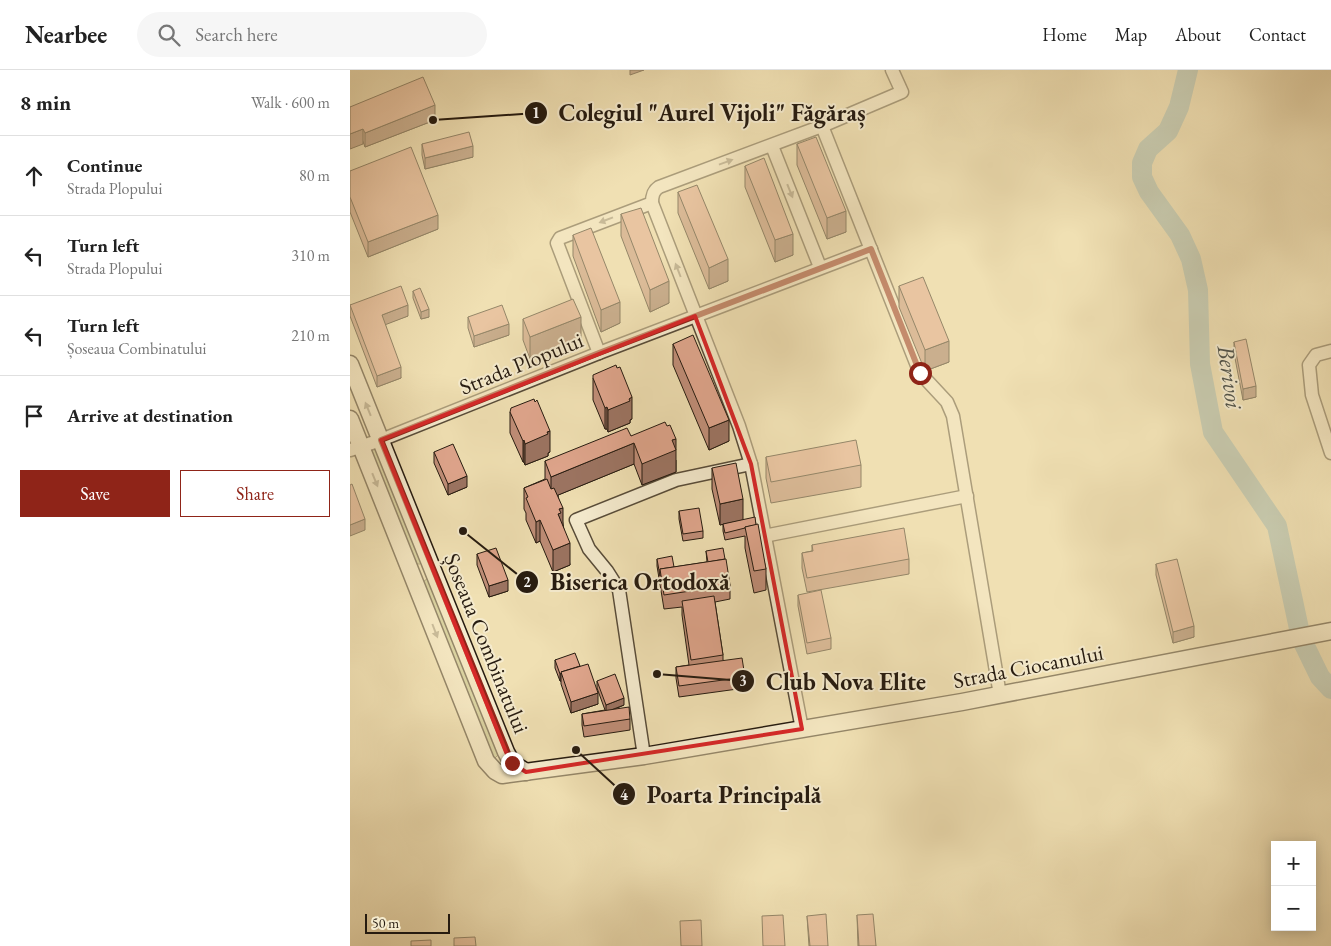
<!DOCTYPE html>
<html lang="en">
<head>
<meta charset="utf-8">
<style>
	body { margin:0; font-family:"EB Garamond",serif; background:#f6f6f6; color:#222 }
	.controls { position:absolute; right:15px; bottom:15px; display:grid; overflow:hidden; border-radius:0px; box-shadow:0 2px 12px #0003 }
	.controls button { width:45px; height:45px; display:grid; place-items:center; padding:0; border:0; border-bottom:1px solid #e0e0e0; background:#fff; color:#222; font:25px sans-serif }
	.scale { position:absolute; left:15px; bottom:12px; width:85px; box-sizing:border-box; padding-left:5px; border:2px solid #261b10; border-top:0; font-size:14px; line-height:18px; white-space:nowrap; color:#261b10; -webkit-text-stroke:4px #f5ebce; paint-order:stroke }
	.stop { position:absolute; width:15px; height:15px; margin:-11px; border:4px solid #8f2418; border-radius:50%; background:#fff }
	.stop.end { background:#8f2418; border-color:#fff; box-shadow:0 1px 5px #0008 }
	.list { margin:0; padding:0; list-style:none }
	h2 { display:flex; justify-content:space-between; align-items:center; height:65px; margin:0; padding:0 20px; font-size:21px }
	h2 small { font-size:16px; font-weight:400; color:#767676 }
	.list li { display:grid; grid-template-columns:32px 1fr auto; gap:15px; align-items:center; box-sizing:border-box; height:80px; padding:0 20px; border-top:1px solid #e0e0e0 }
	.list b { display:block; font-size:19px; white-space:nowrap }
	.list p { margin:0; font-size:16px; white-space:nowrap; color:#767676 }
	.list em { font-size:16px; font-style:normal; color:#767676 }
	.actions { display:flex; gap:10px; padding:15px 20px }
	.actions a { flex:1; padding:11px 0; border:1px solid #8f2418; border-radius:0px; text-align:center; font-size:18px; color:#8f2418 }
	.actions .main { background:#8f2418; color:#fff }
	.icon { flex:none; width:28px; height:28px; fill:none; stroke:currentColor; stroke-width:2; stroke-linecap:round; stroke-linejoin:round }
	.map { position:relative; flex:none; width:981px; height:876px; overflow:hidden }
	header { display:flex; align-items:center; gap:30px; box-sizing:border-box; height:70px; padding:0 25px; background:#fff; border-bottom:1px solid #e0e0e0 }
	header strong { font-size:24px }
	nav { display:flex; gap:28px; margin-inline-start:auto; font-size:18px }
	.search { width:350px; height:45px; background:#f6f6f6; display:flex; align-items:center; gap:12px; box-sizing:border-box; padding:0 18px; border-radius:28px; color:#767676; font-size:19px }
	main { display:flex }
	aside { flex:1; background:#fff }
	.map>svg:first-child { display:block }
	.green { fill:#bfc189; stroke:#726e4c }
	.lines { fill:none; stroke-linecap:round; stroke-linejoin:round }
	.river { stroke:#9dbbb5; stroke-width:20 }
	.street-casing { stroke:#584c39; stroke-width:15 }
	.secondary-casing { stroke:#261b10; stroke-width:19 }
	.street { stroke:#f5ebce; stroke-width:12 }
	.secondary { stroke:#f5ebce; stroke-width:16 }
	.wall { fill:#c08e78; stroke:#261b10 }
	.shaded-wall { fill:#9c7462; stroke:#261b10 }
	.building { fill:#dfa58c; stroke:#261b10 }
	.oneway { fill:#988d78 }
	.route { stroke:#8f2418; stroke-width:6 }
	.marked { fill:none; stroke:#d62828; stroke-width:4; stroke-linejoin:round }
	.labels { text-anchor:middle; stroke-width:4; stroke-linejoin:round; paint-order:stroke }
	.street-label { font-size:22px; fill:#261b10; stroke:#f5ebce }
	.water-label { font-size:24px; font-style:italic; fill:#50534a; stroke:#f5ebce }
	.leader { fill:none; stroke:#261b10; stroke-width:2 }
	.callout-dot { fill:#261b10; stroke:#f5ebce; stroke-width:2 }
	.mark-label { font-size:15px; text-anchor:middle; font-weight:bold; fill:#fff }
	.callout-label { font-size:24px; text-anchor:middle; font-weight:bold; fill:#261b10; stroke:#f5ebce; stroke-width:4; stroke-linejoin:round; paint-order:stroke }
</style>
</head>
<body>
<header>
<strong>Nearbee</strong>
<div class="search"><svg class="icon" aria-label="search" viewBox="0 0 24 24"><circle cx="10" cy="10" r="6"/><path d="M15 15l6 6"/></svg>Search here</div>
<nav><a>Home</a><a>Map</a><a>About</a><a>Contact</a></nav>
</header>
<main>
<aside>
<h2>8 min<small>Walk · 600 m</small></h2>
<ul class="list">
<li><svg class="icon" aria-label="ahead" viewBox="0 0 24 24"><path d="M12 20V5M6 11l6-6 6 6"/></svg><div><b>Continue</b><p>Strada Plopului</p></div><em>80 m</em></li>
<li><svg class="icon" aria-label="left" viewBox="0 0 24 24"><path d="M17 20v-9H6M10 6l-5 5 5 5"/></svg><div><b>Turn left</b><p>Strada Plopului</p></div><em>310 m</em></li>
<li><svg class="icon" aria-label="left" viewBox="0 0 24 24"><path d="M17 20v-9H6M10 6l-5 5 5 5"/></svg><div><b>Turn left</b><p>Șoseaua Combinatului</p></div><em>210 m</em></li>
<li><svg class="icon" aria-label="arrive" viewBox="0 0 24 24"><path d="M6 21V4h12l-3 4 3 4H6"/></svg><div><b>Arrive at destination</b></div></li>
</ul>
<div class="actions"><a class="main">Save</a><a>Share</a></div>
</aside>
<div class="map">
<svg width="981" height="876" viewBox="0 0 981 876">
	<rect width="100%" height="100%" fill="#f0e0b3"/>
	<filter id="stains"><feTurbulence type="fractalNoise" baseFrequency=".004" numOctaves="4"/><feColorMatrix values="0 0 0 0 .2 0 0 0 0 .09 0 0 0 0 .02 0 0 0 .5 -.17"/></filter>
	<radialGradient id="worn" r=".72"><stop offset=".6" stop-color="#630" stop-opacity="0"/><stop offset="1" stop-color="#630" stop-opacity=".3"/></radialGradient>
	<!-- green -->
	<g class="green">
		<path d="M24,378h2l46,114 -2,2h-6l-44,-113z"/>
		<path d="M78,508l72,175 -5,5 -2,1 -70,-177z"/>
	</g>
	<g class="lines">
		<!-- river -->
		<path class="river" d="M838,0l-9,37 -11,24 -20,18 -6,14v14l7,15 31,43 11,24 7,31 2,74 13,68 64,94 24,112 19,39 11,12"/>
		<!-- street casing -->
		<g class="street-casing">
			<g id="street">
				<path d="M542,0l10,22 -80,34 98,247 27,29 6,14 47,279"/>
				<path d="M422,76l48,121"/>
				<path d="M981,281l-15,4 -7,10 3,30 19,58"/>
				<path d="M249,283l-42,-110 3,-5 92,-35"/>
				<path d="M0,380l31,-10 218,-87 272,-104"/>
				<path d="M414,466l203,-40"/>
				<path d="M452,659l-51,-265 -12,-38 -87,-223c0,-7 1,-12 7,-16l163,-61"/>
				<path d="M294,686l-25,-166 -12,-19 -18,-22 -13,-29 100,-40 75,-16"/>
			</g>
		</g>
		<!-- secondary casing -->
		<g class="secondary-casing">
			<g id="secondary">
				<path d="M0,294l156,388 6,11 14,9"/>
				<path d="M0,349l136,342 9,10 7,4 142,-19 318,-54 369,-71"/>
			</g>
		</g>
		<!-- street -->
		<use href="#street" class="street"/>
		<!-- secondary -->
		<use href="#secondary" class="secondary"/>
	</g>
	<!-- wall -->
	<g class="wall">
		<path d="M0,37l85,13 -70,27z"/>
		<path d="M72,74l51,13 -48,12 -3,-14z"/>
		<path d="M447,74l49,88 -19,7 -30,-74z"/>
		<path d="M395,96l48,89 -18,7 -30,-75z"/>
		<path d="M0,101l88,58 -70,28 -18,-45z"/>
		<path d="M328,122l50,89 -19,8 -31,-76z"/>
		<path d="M271,144l48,89 -19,9 -29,-76z"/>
		<path d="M223,165l47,88 -19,9 -28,-76z"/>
		<path d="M549,216l50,76 -24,9 -26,-64z"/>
		<path d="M63,221l16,26 -8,2 -8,-21z"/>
		<path d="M0,235l58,11 -23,8 16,54 -24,9 -27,-71z"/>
		<path d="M118,247l41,18 -35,12 -6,-19z"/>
		<path d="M173,249l58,19 -51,21 -7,-19z"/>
		<path d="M884,272l22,55 -13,3 -9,-47z"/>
		<path d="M323,274l56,97 -20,9 -36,-85z"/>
		<path d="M243,308l39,41 -2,1v3l-22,9 -1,-3h-2l-12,-29z"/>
		<path d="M160,342l40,40 -2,1v3l-23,9 -1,-3h-1l-13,-29z"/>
		<path d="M281,366l45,24v12l-34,13 -8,-21 -76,31 12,70 -17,7 -13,-31 -4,2 -10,-23v-7l-2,-4v-21l21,-9v-18z"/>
		<path d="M84,382l33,35 -19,8 -14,-32z"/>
		<path d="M416,387l95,8v22l-90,16 -5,-25z"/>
		<path d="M362,398l31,52 13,5 10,44v21l-12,3 -9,-45v-12l-20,4 -2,-9v-7l-3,1 -8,-36z"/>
		<path d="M329,441l24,20v7l-20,3 -4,-22z"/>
		<path d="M462,475l97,14v15l-102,18 -5,-24v-15l10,-2z"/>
		<path d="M356,481l24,34v14l-15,3 8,53v5l22,17v11l-66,9 -3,-19v-11l13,-2 -7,-50v-8l-18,2 -7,-43v-7l17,8 33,-5z"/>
		<path d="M127,484l31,37 -19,6 -12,-32z"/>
		<path d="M806,494l38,73 -21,6 -17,-68z"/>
		<path d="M448,525l33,43v11l-24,5 -9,-48z"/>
		<path d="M205,590l25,6 18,38 -27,9 -10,-29v-3h-1l-5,-13z"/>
		<path d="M247,611l27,24 -9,4 15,10v11l-46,7 -2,-12v-11l23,-4 -8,-22z"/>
		<path d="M507,845l19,31h-18z"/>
		<path d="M457,846l21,30h-19z"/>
	</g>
	<!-- shaded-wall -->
	<g class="shaded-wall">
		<path d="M280,0h14l-14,5z"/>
		<path d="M85,35v15l-70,27v-14z"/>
		<path d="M13,59v15l-13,5v-15z"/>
		<path d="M123,76v11l-48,12v-11z"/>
		<path d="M496,141v21l-19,7v-21z"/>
		<path d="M88,145v14l-70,28v-15z"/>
		<path d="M443,164v21l-18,7v-22z"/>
		<path d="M378,189v22l-19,8v-21z"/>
		<path d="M319,211v22l-19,9v-22z"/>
		<path d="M270,232v21l-19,9v-22z"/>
		<path d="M58,235v11l-26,10v-11z"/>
		<path d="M79,239v8l-8,2v-7z"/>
		<path d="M231,247v21l-51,21v-22z"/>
		<path d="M159,254v11l-35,12v-11z"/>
		<path d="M599,271v21l-24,9v-21z"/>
		<path d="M51,297v11l-24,9v-11z"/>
		<path d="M906,316v11l-13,3v-11z"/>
		<path d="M282,327v22l-2,1v3l-22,9v-22z"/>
		<path d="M257,337v22h-2v-21z"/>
		<path d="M379,350v21l-20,9v-22z"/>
		<path d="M200,361v21l-2,1v3l-23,9v-21z"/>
		<path d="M326,369v33l-34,13v-21l30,-24z"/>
		<path d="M174,370v22h-1v-21z"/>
		<path d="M284,373v21l-83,34v-21z"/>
		<path d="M117,406v11l-19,8v-11z"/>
		<path d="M393,429v21l-23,5v-21z"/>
		<path d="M213,438v21l-5,-15 1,-5z"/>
		<path d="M15,449v11l-15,6v-11z"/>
		<path d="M190,450v21l-4,2v-21z"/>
		<path d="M220,473v22l-17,7v-22z"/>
		<path d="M158,510v11l-19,6v-11z"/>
		<path d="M844,556v11l-21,6v-11z"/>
		<path d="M211,603v8h-1v-7z"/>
		<path d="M248,623v11l-27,9v-11z"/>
		<path d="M274,628v7l-18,7v-7z"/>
	</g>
	<!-- building -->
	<g class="building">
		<path d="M73,7l12,28 -70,28 -2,-4 -13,5v-27z"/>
		<path d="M119,62l4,14 -48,12 -3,-14z"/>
		<path d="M466,67l30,74 -19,7 -30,-74z"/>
		<path d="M61,77l27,68 -70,27 -18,-45v-26z"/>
		<path d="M414,88l29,76 -18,6 -30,-74z"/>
		<path d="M347,115l31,74 -19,9 -31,-76z"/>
		<path d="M291,138l28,73 -19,9 -29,-76z"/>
		<path d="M241,158l29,74 -19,8 -28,-75z"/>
		<path d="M573,207l26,64 -24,9 -26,-64z"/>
		<path d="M51,216l7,19 -26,10 19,52 -24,9 -27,-71z"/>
		<path d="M70,218l9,21 -8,3 -8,-21z"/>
		<path d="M223,229l8,18 -51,20 -7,-18z"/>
		<path d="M152,235l7,19 -35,12 -6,-19z"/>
		<path d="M343,265l36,85 -20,8 -36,-84z"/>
		<path d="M896,269l10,47 -13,3 -9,-47z"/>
		<path d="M266,295l1,3 3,-1 12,30 -3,2 1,2 -22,9 -1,-3 -2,1 -12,-30v-3z"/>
		<path d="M184,329l1,3 2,-2 13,31 -3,1 1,2 -23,10 -1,-4 -1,1 -13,-29 1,-4z"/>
		<path d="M315,352l2,4 3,-1 6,14 -4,1 4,10 -34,14 -8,-21 -83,34 -6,-16 82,-33 4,8z"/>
		<path d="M506,370l5,25 -90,17 -5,-25z"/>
		<path d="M103,374l14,32 -19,8 -14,-32z"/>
		<path d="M386,393l7,36 -23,5 -8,-36z"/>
		<path d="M197,409l4,10 3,-1 9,20 -4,1 2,4 -3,1 12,29 -17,7 -13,-30 -4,2 -10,-24 2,-1 -4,-9z"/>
		<path d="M2,414l13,35 -15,6v-40z"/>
		<path d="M349,438l4,23 -20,3 -4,-23z"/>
		<path d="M405,447l1,8 -11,2v1l-20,5 -2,-9z"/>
		<path d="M408,454l8,45 -12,2 -9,-44z"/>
		<path d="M554,458l5,31 -102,19 -5,-25 11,-2 -1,-6z"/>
		<path d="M146,478l12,32 -19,6 -12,-32z"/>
		<path d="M373,478l2,11 -17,3 -2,-11z"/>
		<path d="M322,486l2,11 -14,2v7l-3,-17z"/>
		<path d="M376,489l4,26 -66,10 -4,-26z"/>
		<path d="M827,489l17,67 -21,6 -17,-68z"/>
		<path d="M471,520l10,48 -24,5 -9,-48z"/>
		<path d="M364,526l9,59 -32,5 -9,-59z"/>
		<path d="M225,583l5,13 -19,6 1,1 -2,1 -5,-14z"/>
		<path d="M392,588l3,19 -66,9 -3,-19z"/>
		<path d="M238,594l10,29 -27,9 -10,-30z"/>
		<path d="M265,604l9,24 -18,7 -9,-24z"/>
		<path d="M279,637l1,12 -46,7 -2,-12z"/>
		<path d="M476,844l2,32h-18l-3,-30z"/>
		<path d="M523,844l3,32h-17l-2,-31z"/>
		<path d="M433,845l2,31h-22l-1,-30z"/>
		<path d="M351,850l1,26h-21l-1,-25z"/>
		<path d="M125,867l1,9h-22v-8z"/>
		<path d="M81,870v6h-20v-5z"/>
	</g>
	<!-- one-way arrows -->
	<defs><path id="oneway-solid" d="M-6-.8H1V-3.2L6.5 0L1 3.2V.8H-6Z" transform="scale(1.25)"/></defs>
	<g class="oneway">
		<use href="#oneway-solid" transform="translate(376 92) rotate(-20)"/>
		<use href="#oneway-solid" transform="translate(440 121) rotate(68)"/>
		<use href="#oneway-solid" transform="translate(256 150) rotate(159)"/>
		<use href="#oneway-solid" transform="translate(328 200) rotate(-111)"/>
		<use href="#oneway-solid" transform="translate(18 339) rotate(-112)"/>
		<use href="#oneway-solid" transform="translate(25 410) rotate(68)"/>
		<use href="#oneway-solid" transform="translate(85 561) rotate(69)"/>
	</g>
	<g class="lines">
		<!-- route -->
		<path class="route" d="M162,693l-131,-323 218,-87 272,-104 49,124"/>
	</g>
	<!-- marked area -->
	<path d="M0 0H981V876H0ZM345,246l56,148 51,265 -276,43 -14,-9 -6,-11 -125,-312z" fill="#f0e0b3" fill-opacity=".55" fill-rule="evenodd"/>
	<path class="marked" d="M345,246l56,148 51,265 -276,43 -14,-9 -6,-11 -125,-312z"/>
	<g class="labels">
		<!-- street labels -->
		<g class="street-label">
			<text transform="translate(171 293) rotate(-22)" y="8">Strada Plopului</text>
			<text transform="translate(137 573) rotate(68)" y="8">Șoseaua Combinatului</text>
			<text transform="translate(678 596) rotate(-11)" y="8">Strada Ciocanului</text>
		</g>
		<!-- water labels -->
		<g class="water-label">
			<text transform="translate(880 307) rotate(82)" y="8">Berivoi</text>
		</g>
	</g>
	<!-- callouts -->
	<path class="leader" d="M83 50L186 43M113 461L177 512M307 604L393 611M226 680L274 724"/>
	<g class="callout-dot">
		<circle cx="83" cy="50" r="5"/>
		<circle cx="113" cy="461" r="5"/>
		<circle cx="307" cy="604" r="5"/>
		<circle cx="226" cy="680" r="5"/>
		<circle cx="186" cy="43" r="12"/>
		<circle cx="177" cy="512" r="12"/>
		<circle cx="393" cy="611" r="12"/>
		<circle cx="274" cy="724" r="12"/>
	</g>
	<g class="mark-label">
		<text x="186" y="48">1</text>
		<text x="177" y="517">2</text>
		<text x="393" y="616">3</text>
		<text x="274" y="730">4</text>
	</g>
	<g class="callout-label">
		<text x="362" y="51">Colegiul "Aurel Vijoli" Făgăraș</text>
		<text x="290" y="520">Biserica Ortodoxă</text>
		<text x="496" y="620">Club Nova Elite</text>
		<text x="384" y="733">Poarta Principală</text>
	</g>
	<rect width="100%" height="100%" filter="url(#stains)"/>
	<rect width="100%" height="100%" fill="url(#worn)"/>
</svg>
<div class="controls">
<button>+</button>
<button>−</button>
</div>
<div class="scale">50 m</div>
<div class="stop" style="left:570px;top:303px"></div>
<div class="stop end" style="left:162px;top:693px"></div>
</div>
</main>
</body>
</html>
